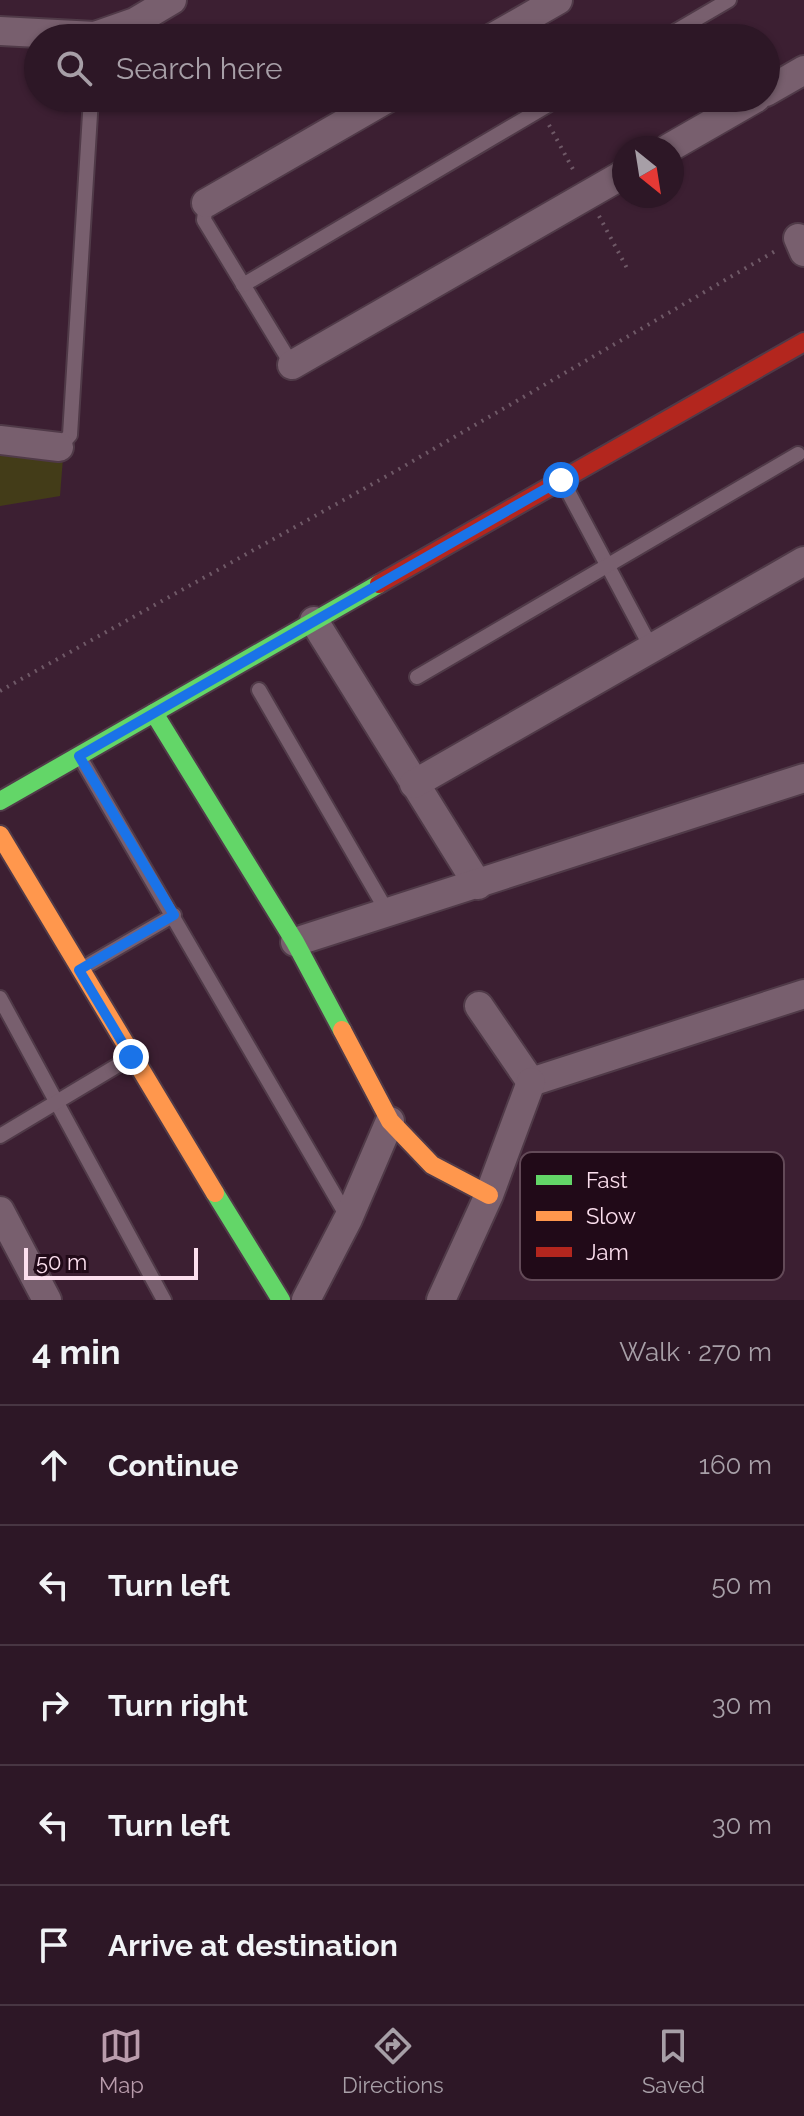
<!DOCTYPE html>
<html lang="en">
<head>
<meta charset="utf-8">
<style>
	body { margin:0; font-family:Raleway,sans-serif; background:#35202e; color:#f1f3f6 }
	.compass { position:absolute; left:612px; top:136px; width:72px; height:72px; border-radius:50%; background:#2d1726; box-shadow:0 2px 6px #0004; rotate:150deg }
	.scale { position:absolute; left:24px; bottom:20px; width:174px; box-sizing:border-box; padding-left:8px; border:4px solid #fcdfee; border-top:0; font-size:22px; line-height:28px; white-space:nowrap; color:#fcdfee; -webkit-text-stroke:6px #210a18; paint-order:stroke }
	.stop { position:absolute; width:24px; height:24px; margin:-18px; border:6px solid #1a73e8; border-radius:50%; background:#fff }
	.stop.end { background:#1a73e8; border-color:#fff; box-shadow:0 2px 8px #0008 }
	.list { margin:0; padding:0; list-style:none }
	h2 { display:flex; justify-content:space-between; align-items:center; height:104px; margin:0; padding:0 32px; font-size:34px }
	h2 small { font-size:26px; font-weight:400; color:#a79fa7 }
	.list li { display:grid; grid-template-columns:52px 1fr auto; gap:24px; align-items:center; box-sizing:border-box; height:120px; padding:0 32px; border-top:2px solid #483643 }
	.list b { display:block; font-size:30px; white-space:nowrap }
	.list em { font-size:26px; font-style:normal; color:#a79fa7 }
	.icon { flex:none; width:44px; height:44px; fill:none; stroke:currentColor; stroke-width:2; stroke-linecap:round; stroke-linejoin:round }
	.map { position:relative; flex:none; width:804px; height:1300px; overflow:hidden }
	.search { position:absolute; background:#2d1726; box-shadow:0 2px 6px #0004; left:24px; right:24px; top:24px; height:88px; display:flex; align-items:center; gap:20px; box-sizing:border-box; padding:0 28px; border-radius:44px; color:#a79fa7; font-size:30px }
	.sheet { height:704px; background:#2d1726 }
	nav { display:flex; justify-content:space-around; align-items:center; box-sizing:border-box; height:112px; border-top:2px solid #483643; background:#2d1726; font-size:22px; color:#a79fa7 }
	nav a { display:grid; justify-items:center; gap:4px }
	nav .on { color:#b99cac }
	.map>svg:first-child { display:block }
	.green { fill:#433c18 }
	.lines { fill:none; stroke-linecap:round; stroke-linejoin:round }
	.lane-casing { stroke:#503a48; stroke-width:18 }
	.street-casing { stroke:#503a48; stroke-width:32 }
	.fast-casing { stroke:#503a48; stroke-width:22 }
	.slow-casing { stroke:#503a48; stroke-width:22 }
	.jam-casing { stroke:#503a48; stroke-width:22 }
	.path { stroke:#6f5967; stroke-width:4; stroke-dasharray:2 6; stroke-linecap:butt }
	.lane { stroke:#785f6e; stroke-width:14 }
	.street { stroke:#785f6e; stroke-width:28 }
	.fast { stroke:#63d668; stroke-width:18 }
	.slow { stroke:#ff974d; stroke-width:18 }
	.jam { stroke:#b3261e; stroke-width:18 }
	.route { stroke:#1a73e8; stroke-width:10 }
	.key { fill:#210a18; stroke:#634a58; stroke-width:2 }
	.key-label { font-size:22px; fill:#fcdfee }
</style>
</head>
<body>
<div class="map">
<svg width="804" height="1300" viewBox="0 0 804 1300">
	<rect width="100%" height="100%" fill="#3c1f32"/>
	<!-- green -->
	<path class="green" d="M0,452l63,6 -3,38 -60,10z"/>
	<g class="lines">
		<!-- lane casing -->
		<g class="lane-casing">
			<g id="lane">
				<path d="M664,38l65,-38"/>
				<path d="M206,203l-2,17 88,145"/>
				<path d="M243,285l317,-187"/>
				<path d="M59,447l11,-12 21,-337"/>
				<path d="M564,484l88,165"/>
				<path d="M417,677l381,-223"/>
				<path d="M259,690l129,223"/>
				<path d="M81,759l267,459"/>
				<path d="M81,969l93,-54"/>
				<path d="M0,998l164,302"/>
				<path d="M0,1136l130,-78"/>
			</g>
		</g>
		<!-- street casing -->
		<g class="street-casing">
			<g id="street">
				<path d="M0,31l95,5 40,-14 37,-22"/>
				<path d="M492,38l66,-38"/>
				<path d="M766,92l38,-22"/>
				<path d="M669,148l87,-50"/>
				<path d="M206,203l182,-105"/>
				<path d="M798,238l6,14"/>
				<path d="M292,365l332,-191"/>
				<path d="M0,440l59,7"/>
				<path d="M314,621l164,264"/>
				<path d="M414,784l390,-223"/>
				<path d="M295,942l509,-164"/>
				<path d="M479,1006l52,76"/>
				<path d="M531,1082l273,-88"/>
				<path d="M0,1211l47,89"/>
				<path d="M306,1300l42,-81 42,-98"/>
				<path d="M441,1300l48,-105 42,-113"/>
			</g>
		</g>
		<!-- fast casing -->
		<g class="fast-casing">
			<g id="fast">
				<path d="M154,713l141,229 47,88"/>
				<path d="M0,801l379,-217"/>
				<path d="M215,1193l66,107"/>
			</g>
		</g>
		<!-- slow casing -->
		<g class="slow-casing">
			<g id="slow">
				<path d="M0,835l215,358"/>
				<path d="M342,1030l48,91 42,44 57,30"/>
			</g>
		</g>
		<!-- jam casing -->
		<g class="jam-casing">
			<path id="jam" d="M379,584l425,-242"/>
		</g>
		<!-- path -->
		<g class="path">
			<path d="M549,125l26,48"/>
			<path d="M599,216l29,54"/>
			<path d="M0,691l394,-219 383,-222"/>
		</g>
		<!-- lane -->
		<use href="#lane" class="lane"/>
		<!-- street -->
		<use href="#street" class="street"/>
		<!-- fast -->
		<use href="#fast" class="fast"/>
		<!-- slow -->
		<use href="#slow" class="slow"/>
		<!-- jam -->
		<use href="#jam" class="jam"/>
	</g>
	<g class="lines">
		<!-- route -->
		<path class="route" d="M131,1057l-52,-87 95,-55 -95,-159 482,-276"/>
	</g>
	<!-- legend -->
	<rect x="520" y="1152" width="264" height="128" rx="12" class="key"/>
	<rect x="536" y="1175" width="36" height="10" fill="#63d668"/>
	<rect x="536" y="1211" width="36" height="10" fill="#ff974d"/>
	<rect x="536" y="1247" width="36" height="10" fill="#b3261e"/>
	<g class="key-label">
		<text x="586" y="1188">Fast</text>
		<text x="586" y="1224">Slow</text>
		<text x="586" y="1260">Jam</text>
	</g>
</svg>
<svg class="compass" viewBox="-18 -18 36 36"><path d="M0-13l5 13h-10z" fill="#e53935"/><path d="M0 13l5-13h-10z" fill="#a79fa7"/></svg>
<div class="scale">50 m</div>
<div class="stop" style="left:561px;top:480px"></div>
<div class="stop end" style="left:131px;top:1057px"></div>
<div class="search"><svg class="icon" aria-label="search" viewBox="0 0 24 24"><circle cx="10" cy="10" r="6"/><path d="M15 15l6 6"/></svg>Search here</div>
</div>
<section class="sheet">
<h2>4 min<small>Walk · 270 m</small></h2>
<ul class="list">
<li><svg class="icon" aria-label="ahead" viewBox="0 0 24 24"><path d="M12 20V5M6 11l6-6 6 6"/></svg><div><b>Continue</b></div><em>160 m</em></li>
<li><svg class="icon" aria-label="left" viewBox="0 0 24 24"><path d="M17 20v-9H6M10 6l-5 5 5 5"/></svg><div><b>Turn left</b></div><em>50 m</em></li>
<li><svg class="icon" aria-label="right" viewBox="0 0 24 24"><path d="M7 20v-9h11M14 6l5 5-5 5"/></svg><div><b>Turn right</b></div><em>30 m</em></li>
<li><svg class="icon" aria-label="left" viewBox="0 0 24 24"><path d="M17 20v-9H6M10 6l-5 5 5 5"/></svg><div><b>Turn left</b></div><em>30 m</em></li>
<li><svg class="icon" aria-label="arrive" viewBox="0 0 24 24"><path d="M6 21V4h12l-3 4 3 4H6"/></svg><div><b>Arrive at destination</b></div></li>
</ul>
</section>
<nav>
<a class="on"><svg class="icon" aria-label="map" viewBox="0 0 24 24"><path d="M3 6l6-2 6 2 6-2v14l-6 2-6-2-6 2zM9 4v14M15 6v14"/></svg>Map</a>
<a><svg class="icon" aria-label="directions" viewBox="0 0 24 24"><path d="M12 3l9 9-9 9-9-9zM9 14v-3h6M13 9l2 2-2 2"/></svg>Directions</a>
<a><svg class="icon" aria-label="saved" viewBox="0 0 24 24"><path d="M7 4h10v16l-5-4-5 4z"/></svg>Saved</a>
</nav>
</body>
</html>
